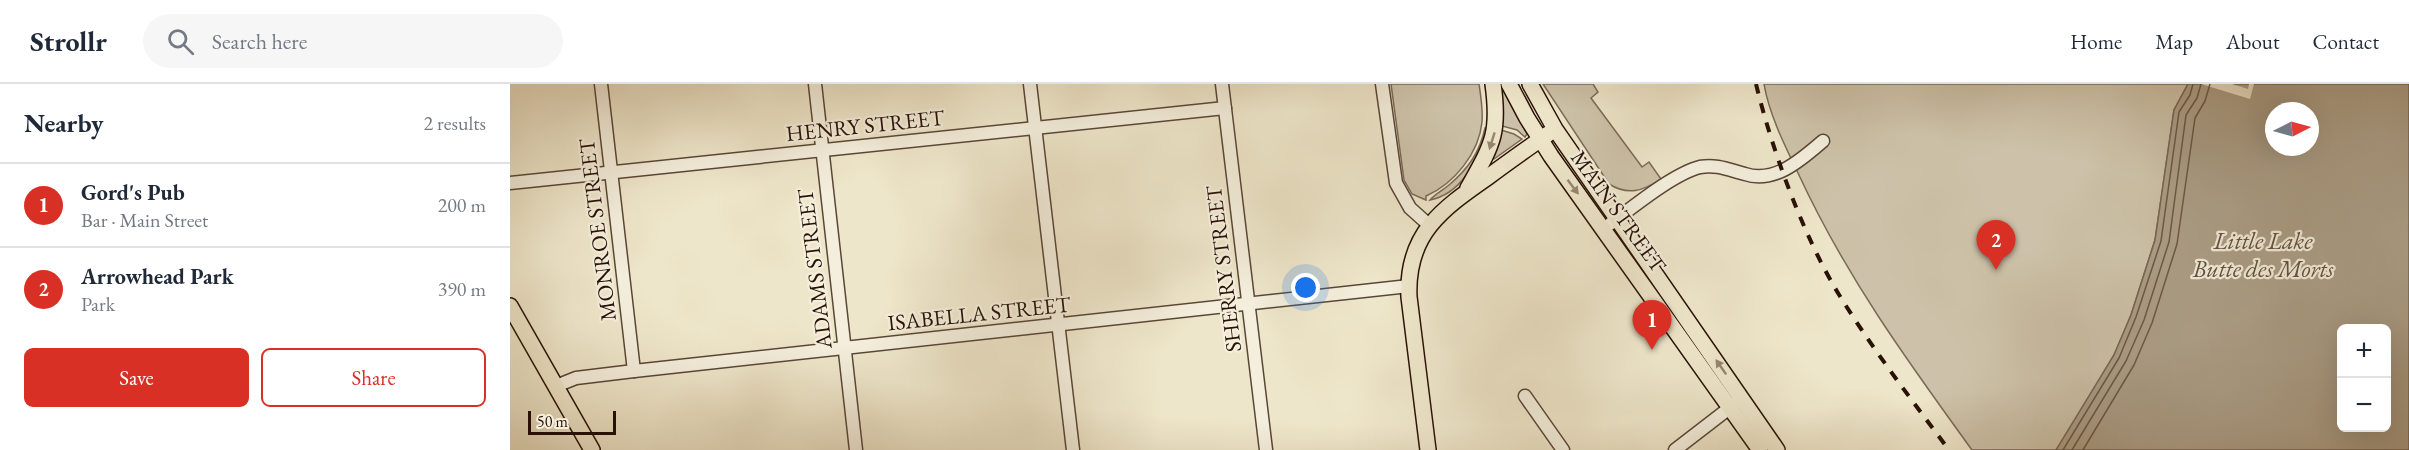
<!DOCTYPE html>
<html lang="en">
<head>
<meta charset="utf-8">
<style>
	body { margin:0; font-family:"EB Garamond",serif; background:#f6f6f7; color:#1f2937 }
	.controls { position:absolute; right:18px; bottom:18px; display:grid; overflow:hidden; border-radius:9px; box-shadow:0 6px 24px #0002 }
	.controls button { width:54px; height:54px; display:grid; place-items:center; padding:0; border:0; border-bottom:2px solid #e0e1e3; background:#fff; color:#1f2937; font:30px sans-serif }
	.compass { position:absolute; left:1755px; top:18px; width:54px; height:54px; border-radius:50%; background:#fff; box-shadow:0 6px 24px #0002; rotate:84deg }
	.scale { position:absolute; left:18px; bottom:15px; width:88px; box-sizing:border-box; padding-left:6px; border:3px solid #291106; border-top:0; font-size:16px; line-height:21px; white-space:nowrap; color:#291106; -webkit-text-stroke:4px #f4efdd; paint-order:stroke }
	.you { position:absolute; left:796px; top:204px; width:21px; height:21px; margin:-15px; border:4px solid #fff; border-radius:50%; background:#1a73e8; box-shadow:0 0 0 9px #1a73e833 }
	.badge { display:grid; place-items:center; width:39px; height:39px; border-radius:50%; background:#d93025; color:#fff; font-size:20px; font-weight:700 }
	.pin { position:absolute; translate:-50% -50px; filter:drop-shadow(0 2px 3px #0008) }
	.pin::after { content:''; position:absolute; top:32px; width:21px; height:18px; background:inherit; clip-path:polygon(0 0,100% 0,50% 100%) }
	.list { margin:0; padding:0; list-style:none }
	h2 { display:flex; justify-content:space-between; align-items:center; height:78px; margin:0; padding:0 24px; font-size:26px }
	h2 small { font-size:20px; font-weight:400; color:#747a83 }
	.list li { display:grid; grid-template-columns:39px 1fr auto; gap:18px; align-items:center; box-sizing:border-box; height:84px; padding:0 24px; border-top:2px solid #e0e1e3 }
	.list b { display:block; font-size:22px; white-space:nowrap }
	.list p { margin:0; font-size:20px; white-space:nowrap; color:#747a83 }
	.list em { font-size:20px; font-style:normal; color:#747a83 }
	.actions { display:flex; gap:12px; padding:18px 24px }
	.actions a { flex:1; padding:14px 0; border:2px solid #d93025; border-radius:9px; text-align:center; font-size:21px; color:#d93025 }
	.actions .main { background:#d93025; color:#fff }
	.icon { flex:none; width:33px; height:33px; fill:none; stroke:currentColor; stroke-width:2; stroke-linecap:round; stroke-linejoin:round }
	.map { position:relative; flex:none; width:1899px; height:366px; overflow:hidden }
	header { display:flex; align-items:center; gap:36px; box-sizing:border-box; height:84px; padding:0 30px; background:#fff; border-bottom:2px solid #e0e1e3 }
	header strong { font-size:28px }
	nav { display:flex; gap:33px; margin-inline-start:auto; font-size:21px }
	.search { width:420px; height:54px; background:#f6f6f7; display:flex; align-items:center; gap:15px; box-sizing:border-box; padding:0 21px; border-radius:33px; color:#747a83; font-size:22px }
	main { display:flex }
	aside { flex:1; background:#fff }
	.map>svg:first-child { display:block }
	.green { fill:#cdc2a9; stroke:#7b6a58; stroke-width:1.5 }
	.water { fill:#ab9e87; stroke:#776653; stroke-width:1.5; fill-rule:evenodd }
	.pier { fill:#eee6ca }
	.lines { fill:none; stroke-linecap:round; stroke-linejoin:round }
	.shore { stroke:#6a5846; stroke-width:1.5 }
	.minor-casing { stroke:#5a4637; stroke-width:15 }
	.major-casing { stroke:#291106; stroke-width:18 }
	.minor { stroke:#f4efdd; stroke-width:12 }
	.major { stroke:#eee6ca; stroke-width:15 }
	.rail { stroke:#291106; stroke-width:4; stroke-dasharray:10 10; stroke-linecap:butt }
	.oneway { fill:#958672 }
	.labels { text-anchor:middle; stroke-width:4.5; stroke-linejoin:round; paint-order:stroke }
	.street-label { font-size:22px; fill:#291106; stroke:#f4efdd }
	.water-label { font-size:24px; font-style:italic; fill:#645040; stroke:#f4efdd }
</style>
</head>
<body>
<header>
<strong>Strollr</strong>
<div class="search"><svg class="icon" aria-label="search" viewBox="0 0 24 24"><circle cx="10" cy="10" r="6"/><path d="M15 15l6 6"/></svg>Search here</div>
<nav><a>Home</a><a>Map</a><a>About</a><a>Contact</a></nav>
</header>
<main>
<aside>
<h2>Nearby<small>2 results</small></h2>
<ul class="list">
<li><span class="badge">1</span><div><b>Gord's Pub</b><p>Bar · Main Street</p></div><em>200 m</em></li>
<li><span class="badge">2</span><div><b>Arrowhead Park</b><p>Park</p></div><em>390 m</em></li>
</ul>
<div class="actions"><a class="main">Save</a><a>Share</a></div>
</aside>
<div class="map">
<svg width="1899" height="366" viewBox="0 0 1899 366">
	<rect width="100%" height="100%" fill="#eee6ca"/>
	<filter id="stains"><feTurbulence type="fractalNoise" baseFrequency=".00333" numOctaves="4"/><feColorMatrix values="0 0 0 0 .2 0 0 0 0 .09 0 0 0 0 .02 0 0 0 .5 -.17"/></filter>
	<radialGradient id="worn" r=".72"><stop offset=".6" stop-color="#630" stop-opacity="0"/><stop offset="1" stop-color="#630" stop-opacity=".3"/></radialGradient>
	<!-- green -->
	<g class="green">
		<path d="M881,0h88c2,13 4,25 3,38 -3,31 -28,62 -56,74v4l-14,-6 -8,-14z"/>
		<path d="M1033,0h50l5,8 -7,6 51,69 7,-5 12,17c-18,12 -33,17 -52,5z"/>
		<path d="M1254,0h424l-14,26 -19,130 -24,75 -17,40 -56,95h-86c-66,-91 -127,-175 -174,-277 -13,-27 -29,-59 -34,-89z"/>
		<path d="M992,3l25,47 -2,3 -8,-7 -15,-4 -3,-38z"/>
		<path d="M975,44h5c-13,29 -25,65 -60,72 5,-6 13,-10 19,-15 19,-16 31,-33 36,-57z"/>
		<path d="M991,46l13,4 8,5 -28,20 -2,-1z"/>
	</g>
	<!-- water -->
	<path class="water" d="M1678,0h221v366h-353l58,-95 17,-40 24,-75 19,-130zM1764,27h36v36h-36zM1832,244h44v100h-44z"/>
	<!-- pier -->
	<path class="pier" d="M1691,0h31l16,5 1,-5h5l-4,15z"/>
	<g class="lines">
		<!-- shore -->
		<g class="shore">
			<path d="M1553,366l56,-92 17,-41 25,-76 18,-129 11,-17 3,-11"/>
			<path d="M1562,366l54,-89 18,-41 25,-78 17,-127 11,-17 4,-14"/>
			<path d="M1573,366l51,-85 18,-42 25,-79 18,-126 10,-17 5,-17"/>
		</g>
		<!-- minor casing -->
		<g class="minor-casing">
			<g id="minor">
				<path d="M91,0l33,287"/>
				<path d="M305,0l41,366"/>
				<path d="M520,0l43,366"/>
				<path d="M712,0l44,366"/>
				<path d="M872,0l14,99 14,25 19,17"/>
				<path d="M0,99l715,-75"/>
				<path d="M1100,140c23,-17 63,-50 90,-57 17,-3 29,3 45,7 30,10 57,-15 78,-33"/>
				<path d="M46,302l20,-8 58,-7 775,-85"/>
				<path d="M1015,312l38,54"/>
				<path d="M1165,366l61,-47"/>
			</g>
		</g>
		<!-- major casing -->
		<g class="major-casing">
			<g id="major">
				<path d="M999,0l18,34 24,38 209,294"/>
				<path d="M1020,0l25,45 222,321"/>
				<path d="M958,104c24,-43 32,-54 25,-104"/>
				<path d="M0,222l82,144"/>
				<path d="M918,366l-19,-153c-3,-63 33,-88 79,-120 20,-15 40,-29 60,-43"/>
			</g>
		</g>
		<!-- minor -->
		<use href="#minor" class="minor"/>
		<!-- major -->
		<use href="#major" class="major"/>
		<!-- rail -->
		<path class="rail" d="M1246,0c16,66 47,151 82,209 33,54 73,106 111,157"/>
	</g>
	<!-- one-way arrows -->
	<defs><path id="oneway-solid" d="M-6-.8H1V-3.2L6.5 0L1 3.2V.8H-6Z" transform="scale(1.5)"/></defs>
	<g class="oneway">
		<use href="#oneway-solid" transform="translate(982 57) rotate(107)"/>
		<use href="#oneway-solid" transform="translate(1063 103) rotate(53)"/>
		<use href="#oneway-solid" transform="translate(1211 283) rotate(-125)"/>
	</g>
	<g class="labels">
		<!-- street labels -->
		<g class="street-label">
			<text transform="translate(355 41) rotate(-6)" y="8">HENRY STREET</text>
			<text transform="translate(1109 127) rotate(54)" y="8">MAIN STREET</text>
			<text transform="translate(87 146) rotate(-97)" y="8">MONROE STREET</text>
			<text transform="translate(304 185) rotate(-97)" y="8">ADAMS STREET</text>
			<text transform="translate(713 185) rotate(-97)" y="8">SHERRY STREET</text>
			<text transform="translate(469 229) rotate(-6)" y="8">ISABELLA STREET</text>
		</g>
		<!-- water labels -->
		<g class="water-label">
			<text x="1753" y="165">Little Lake<tspan x="1753" dy="28">Butte des Morts</tspan></text>
		</g>
	</g>
	<rect width="100%" height="100%" filter="url(#stains)"/>
	<rect width="100%" height="100%" fill="url(#worn)"/>
</svg>
<div class="controls">
<button>+</button>
<button>−</button>
</div>
<svg class="compass" viewBox="-18 -18 36 36"><path d="M0-13l5 13h-10z" fill="#e53935"/><path d="M0 13l5-13h-10z" fill="#747a83"/></svg>
<div class="scale">50 m</div>
<div class="you"></div>
<div class="pin badge" style="left:1142px;top:266px">1</div>
<div class="pin badge" style="left:1486px;top:186px">2</div>
</div>
</main>
</body>
</html>
